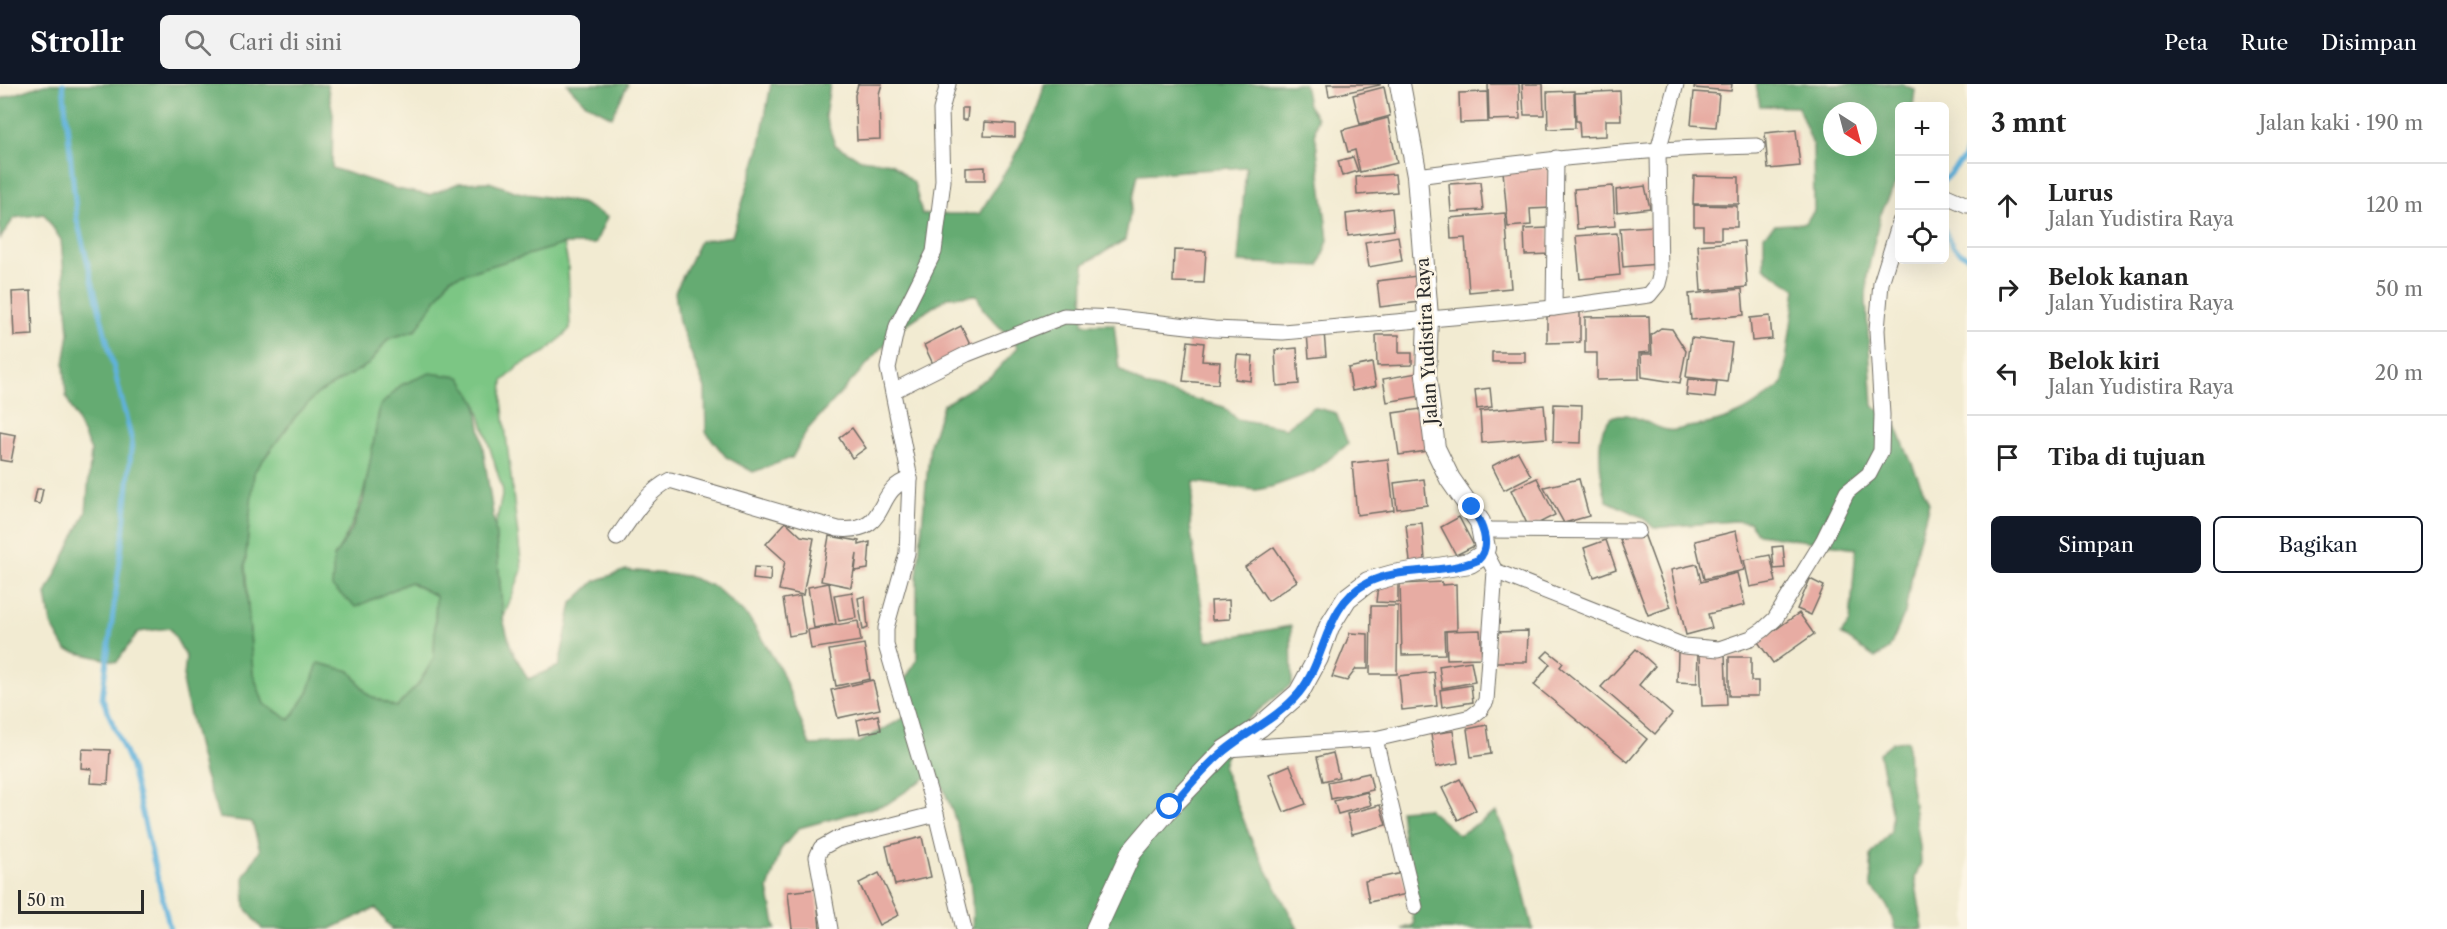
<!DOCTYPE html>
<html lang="id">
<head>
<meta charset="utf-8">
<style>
	body { margin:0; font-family:"Libre Caslon Text",serif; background:#f2f2f2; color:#222 }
	.controls { position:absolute; right:18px; top:18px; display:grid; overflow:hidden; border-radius:9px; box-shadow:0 6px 24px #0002 }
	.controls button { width:54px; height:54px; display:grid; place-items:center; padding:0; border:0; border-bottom:2px solid #e0e0e0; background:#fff; color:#222; font:30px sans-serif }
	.compass { position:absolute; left:1823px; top:18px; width:54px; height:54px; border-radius:50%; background:#fff; box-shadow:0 6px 24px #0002; rotate:144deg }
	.scale { position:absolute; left:18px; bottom:15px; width:126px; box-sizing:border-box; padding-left:6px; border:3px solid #2b2b2b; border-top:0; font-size:16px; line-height:21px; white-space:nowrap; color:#2b2b2b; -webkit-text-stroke:4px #fcf5e5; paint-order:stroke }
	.stop { position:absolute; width:18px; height:18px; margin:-14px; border:4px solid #1a73e8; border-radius:50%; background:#fff }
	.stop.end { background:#1a73e8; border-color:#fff; box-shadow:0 2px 6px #0008 }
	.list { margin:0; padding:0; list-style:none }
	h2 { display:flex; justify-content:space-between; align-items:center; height:78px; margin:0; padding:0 24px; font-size:26px }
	h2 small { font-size:20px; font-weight:400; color:#767676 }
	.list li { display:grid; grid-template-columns:39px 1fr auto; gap:18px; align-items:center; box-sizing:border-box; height:84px; padding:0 24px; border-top:2px solid #e0e0e0 }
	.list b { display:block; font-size:22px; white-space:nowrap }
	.list p { margin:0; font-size:20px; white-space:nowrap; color:#767676 }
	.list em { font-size:20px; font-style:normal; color:#767676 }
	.actions { display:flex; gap:12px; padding:18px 24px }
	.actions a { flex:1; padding:14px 0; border:2px solid #111827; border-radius:9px; text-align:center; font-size:21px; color:#111827 }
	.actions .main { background:#111827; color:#fff }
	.icon { flex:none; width:33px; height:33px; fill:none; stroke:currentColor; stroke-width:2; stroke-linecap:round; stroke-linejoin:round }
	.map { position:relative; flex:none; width:1967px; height:845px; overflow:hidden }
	header { display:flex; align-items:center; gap:36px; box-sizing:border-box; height:84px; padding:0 30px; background:#111827; color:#fff }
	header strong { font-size:28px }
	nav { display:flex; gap:33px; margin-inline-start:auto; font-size:21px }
	.search { width:420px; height:54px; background:#f2f2f2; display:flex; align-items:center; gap:15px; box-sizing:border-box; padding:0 21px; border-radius:9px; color:#767676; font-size:22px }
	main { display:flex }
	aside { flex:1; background:#fff }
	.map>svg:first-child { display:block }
	.green { fill:#7cc684; stroke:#547858; stroke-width:1.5 }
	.forest { fill:#65ab72; stroke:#486b4e; stroke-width:1.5; fill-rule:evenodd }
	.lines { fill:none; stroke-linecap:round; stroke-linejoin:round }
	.stream { stroke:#61b2dc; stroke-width:5 }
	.building { fill:#e7aca3 }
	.minor-casing { stroke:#716e65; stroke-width:17 }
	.tertiary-casing { stroke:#716e65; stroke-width:22 }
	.minor { stroke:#fff; stroke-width:15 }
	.tertiary { stroke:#fff; stroke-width:20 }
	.route { stroke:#1a73e8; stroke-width:8 }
	.labels { text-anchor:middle; stroke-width:5; stroke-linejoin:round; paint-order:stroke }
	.street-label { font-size:18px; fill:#2b2b2b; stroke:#fcf5e5 }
</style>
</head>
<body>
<header>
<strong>Strollr</strong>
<div class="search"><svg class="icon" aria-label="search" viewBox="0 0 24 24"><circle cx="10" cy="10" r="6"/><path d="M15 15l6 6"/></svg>Cari di sini</div>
<nav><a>Peta</a><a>Rute</a><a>Disimpan</a></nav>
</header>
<main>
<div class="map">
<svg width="1967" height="845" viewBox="0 0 1967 845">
	<rect width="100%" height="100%" fill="#fcf5e5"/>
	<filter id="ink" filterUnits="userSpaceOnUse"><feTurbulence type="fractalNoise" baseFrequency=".0167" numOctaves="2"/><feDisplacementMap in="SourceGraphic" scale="12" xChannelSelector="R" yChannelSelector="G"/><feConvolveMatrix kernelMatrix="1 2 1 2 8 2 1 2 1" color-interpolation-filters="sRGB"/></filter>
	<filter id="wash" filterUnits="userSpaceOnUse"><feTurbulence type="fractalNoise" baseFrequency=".008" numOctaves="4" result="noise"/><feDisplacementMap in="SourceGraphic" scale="24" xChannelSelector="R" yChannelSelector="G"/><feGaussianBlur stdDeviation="1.35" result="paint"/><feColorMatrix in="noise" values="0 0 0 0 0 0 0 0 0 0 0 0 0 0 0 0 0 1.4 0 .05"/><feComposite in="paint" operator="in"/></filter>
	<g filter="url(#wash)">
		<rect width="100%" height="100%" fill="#f2ebd2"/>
		<!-- green -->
		<path class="green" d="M564,160l4,20 2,65 -24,23 -26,13 -17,16 -1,20 20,169 -19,49 -8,-92 8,-36 -27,-89 -96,4c-11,59 -12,99 -46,151l22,49 54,-24 26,14 -2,62 -16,27 -22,23 -28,-13 -18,-24 -32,-7 -10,29 -18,27 -26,-16 -11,-30 -8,-108 9,-94 42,-56 21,-22 52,-30 19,-25 28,-9 34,-52z"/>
		<!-- forest -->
		<g class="forest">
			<path d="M45,0h282l6,30 -1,54 65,21 32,6 30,-12 30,-1 28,10 64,11 26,14 -12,27h-31l-114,34 -34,52 -28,9 -19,25 -52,30 -21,22 -42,56 -9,94 8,108 11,30 26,16 18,-27 10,-30 32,8 18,24 28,12 22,-22 16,-27 2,-62 -26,-14 -54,25 -24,-20 2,-30 17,-26 12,-30 17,-95 21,-21 29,-12 30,4 16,25 19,125 8,92 8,29 17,31 31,-13 13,-63 23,-22 31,-11 61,6 28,11 34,31 32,52 29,75 48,-2 57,-31 -11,-31 13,-21v-84l13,-131 13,-40 48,-29 27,-29 -35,-38 -6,-14 -29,2 -49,32 -91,100 -16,29 -39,14 -27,-15 -20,-25 -1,-43 -26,-67 -4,-30 25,-51 32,-5 27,-87 12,-65h59l-5,32 10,29 25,14 31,4 23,20 8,31h57c23,-36 57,-88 65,-130h260l4,21 9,13 -2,15 13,107 -9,26 -81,-4 8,-95 -108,7 -13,66 -41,24 -1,60h31l5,45 27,17 78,21 13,12 49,9 27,-21 23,6 12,31 -35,28 -42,15 -15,3 -62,-8 -4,44 17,115 84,-15 1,58 -62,49 -7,35 30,76 45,85h-326c4,-52 -15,-111 -36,-158l-49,33 -88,24 -18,21 -13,40 8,40h-385l-15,-21 -46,21h-68l-17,-22 -1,-31 16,-26 -8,-28 -33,-4 -15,-45 -21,-87 3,-29 -16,-29 -32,4 -21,30 -51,-12 -15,-26 -5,-30 40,-82 5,-61 -25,-55 -2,-32 5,-31 -8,-93 -17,-26 -30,4 -14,21v-140z"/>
			<path d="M567,0h61l-16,33 -28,-15z"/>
			<path d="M1756,0h147l12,6 -2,16h-13l-1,70 -19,40 -13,60 -1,25 7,105 19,11 37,86 -12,45 -12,65 -16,36 -14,9 -34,-24 9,-12 6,-74 -98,-14 -9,-12 -16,-1 -79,7 -12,-11 -35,-16c-6,-18 -16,-76 8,-85 17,-6 35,11 52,14 7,2 15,-2 22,-3 42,-5 62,-17 94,-44l13,-94 -32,-22v-32l11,-10 30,-2 9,-12 -1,-66 -15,-38 -38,-1zM1832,27h36v36h-36z"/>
			<path d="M1908,657l1,31 11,74 1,17 -6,15 8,51h-28c-4,-19 -10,-29 -24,-42v-32l20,-24 1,-16 -13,-62 14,-11z"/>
			<path d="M1427,724l32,27 37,-23 18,42 19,75h-131l12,-4 -14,-115z"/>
		</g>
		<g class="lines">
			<!-- stream -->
			<g class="stream">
				<path d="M63,0l14,136 55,221 -9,96 -21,161 28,66 40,165"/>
				<path d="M1944,96l19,-21 4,-10"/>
				<path d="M1944,145l9,18 14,10"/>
			</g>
		</g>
		<g id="blocks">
			<!-- building -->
			<g class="building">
				<path d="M858,0h24l-3,10 1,45 -23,1 -2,-45z"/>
				<path d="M1327,0h53v1l-51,11z"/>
				<path d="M1488,0h31l1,35 -31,1z"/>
				<path d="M1522,0h21l1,31h-20z"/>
				<path d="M1695,0h37l-1,7 -37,-3z"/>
				<path d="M1384,3l6,29 -30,8 -7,-29z"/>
				<path d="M1574,7l1,37 -27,1 -1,-37z"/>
				<path d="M1620,7l1,29h-15v16l-26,1 -1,-16h-3l-1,-28z"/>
				<path d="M1487,8l1,30 -28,1 -1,-30z"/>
				<path d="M1694,8l25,2 -3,33 -25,-2z"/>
				<path d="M962,24h6l-1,12h-5z"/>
				<path d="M1388,34l9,45 -37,9 -5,-22 -7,2 -6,-22z"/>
				<path d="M985,38l30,2v13l-31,-1z"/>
				<path d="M1796,46l4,36 -32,3 -3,-36z"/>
				<path d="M1353,73l5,14 -16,5 -4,-15z"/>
				<path d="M985,83v13h-19v-12z"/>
				<path d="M1548,83l4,41 -22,1 1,16 -23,2 -5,-56z"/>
				<path d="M1395,90l2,18 -40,3 -1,-18z"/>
				<path d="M1694,92l45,1v27h-46z"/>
				<path d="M1480,98l3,28 -32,2 -2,-28z"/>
				<path d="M1613,102l2,40 -38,3 -3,-40z"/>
				<path d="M1645,102l5,22 -33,4 -1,-22z"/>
				<path d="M1694,121l43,1v21h-16v12h-18v-13h-9z"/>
				<path d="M1392,124l2,22 -46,6 -2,-22z"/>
				<path d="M1505,129l6,75 -42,4 -4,-54 -14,1 -1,-21z"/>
				<path d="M1655,142l3,38 -35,3 -3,-39z"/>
				<path d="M1549,144l1,26 -25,1 -1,-26z"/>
				<path d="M1617,149l3,42 -40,4 -4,-43z"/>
				<path d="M1398,152l4,25 -33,6 -4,-25z"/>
				<path d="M1744,157l3,46 -46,4 -3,-46z"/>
				<path d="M1174,166l32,1 -2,32 -31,-1z"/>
				<path d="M1417,192l3,26 -40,5 -3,-26z"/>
				<path d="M1742,205l2,26 -53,5 -2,-26z"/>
				<path d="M31,207l2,44 -19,1 -2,-44z"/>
				<path d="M1580,227v31l-33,1v-31z"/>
				<path d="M1649,232l1,36 -11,1v26l-42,1v-27h-12v-36z"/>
				<path d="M1770,232l2,23 -20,2 -2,-23z"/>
				<path d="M961,242l10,21 -37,19 -10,-21z"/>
				<path d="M1661,244l11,1 14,22 -6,32 -38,-6 -1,-23h11l-1,-19z"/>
				<path d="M1324,248l2,24 -17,2 -2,-25z"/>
				<path d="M1376,251h23v18h13v12l-35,1z"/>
				<path d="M1691,254l41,5 -5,39 -41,-5z"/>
				<path d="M1188,257l16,2 -2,18 18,1 -2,22 -35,-3z"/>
				<path d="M1297,264l2,36 -22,2 -2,-36z"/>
				<rect x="1492" y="268" width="33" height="10"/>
				<path d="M1237,271l16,1 -2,25 -16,-2z"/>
				<path d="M1372,279l4,23 -24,5 -4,-23z"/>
				<path d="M1417,289l4,23 -34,6 -4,-23z"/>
				<path d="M1688,295l29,3 -2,16 -29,-3z"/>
				<path d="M1490,304l2,19 -15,2 -2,-19z"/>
				<path d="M1554,320l28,1 -1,38 -28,-1z"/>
				<path d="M1544,321l3,33 -65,5 -2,-32z"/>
				<path d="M1421,325l6,42 -28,4 -6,-42z"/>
				<path d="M852,344l14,20 -14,10 -13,-20z"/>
				<path d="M0,348l16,3 -5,27 -11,-2z"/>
				<path d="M1518,368l13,24 -27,14 -12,-24z"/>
				<path d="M1388,375l6,51 -37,5 -5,-52z"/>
				<path d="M1537,394l18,37 -26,13 -18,-38z"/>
				<path d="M1424,395l3,26 -30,4 -3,-26z"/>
				<path d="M1579,395l10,37 -25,7 -20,-36z"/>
				<path d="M37,405h6l-3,15 -6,-1z"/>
				<path d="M1459,433l15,29 -18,9 -15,-28z"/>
				<path d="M786,438l15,14 13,2 -11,57 -24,-5 6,-29 -19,-17z"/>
				<path d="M1422,439l3,37 -15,2 -4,-38z"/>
				<path d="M1643,447l28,76 -23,8 -28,-75z"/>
				<path d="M1736,447l8,39 -40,9 -9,-38z"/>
				<path d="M829,452l30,5v4l11,-3 -2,27 -13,2 2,-17 -6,33 -30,-6z"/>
				<path d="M1606,456l10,29 -22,8 -10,-29z"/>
				<path d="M1783,462l2,22 -11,1 -2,-22z"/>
				<path d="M1274,463l23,34 -29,20 -23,-34z"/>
				<path d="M1770,471l6,27 -26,5 -6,-27z"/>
				<path d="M1697,480l4,18 36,-9 8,32 -37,9 4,14 -26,7 -15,-65z"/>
				<path d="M754,483l17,1 -1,13 -17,-2z"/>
				<path d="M1810,495l14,7 -13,29 -14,-6z"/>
				<path d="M1442,498v3l14,-1 1,46 -13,1 1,23 -43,1 -2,-71z"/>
				<path d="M829,499l7,41 -22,4 -6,-41z"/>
				<path d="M1398,500v19l-22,-1 2,-17z"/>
				<path d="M852,508l4,26 -17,3 -5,-26z"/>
				<path d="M800,512l6,37 -17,3 -6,-37z"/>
				<path d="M865,512l3,32 -5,2 -5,-32z"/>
				<path d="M1229,516l1,19 -18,1 -1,-19z"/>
				<path d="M1371,522h27l-1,68h-27z"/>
				<path d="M1799,529l15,21 -41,29 -15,-21z"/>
				<path d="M858,537l3,20 -50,8 -3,-19z"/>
				<path d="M1480,546l2,28 -35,1 -1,-28z"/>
				<path d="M1528,547l-1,31h-32l1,-30z"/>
				<path d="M1350,549l18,1v35h-12l-9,12 -15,-4z"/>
				<path d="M864,560l6,35 -34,7 -7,-36z"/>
				<path d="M1636,565l19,17 -16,19 33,29 -17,20 -54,-47z"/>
				<path d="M1548,567l15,12 -3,4 87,72 -19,23 -94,-77 16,-21 -8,-7z"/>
				<path d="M1678,568l20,1 -1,30 -20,-1z"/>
				<path d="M1725,569l2,52 -25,1 -2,-52z"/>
				<path d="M1729,573h22v24h7v15h-29z"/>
				<path d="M1471,577l4,21 -33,6 -3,-22z"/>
				<path d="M1434,588l3,34 -35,4 -3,-34z"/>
				<path d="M873,596l7,29 -42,9 -7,-28z"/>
				<path d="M1471,601l2,17 -31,5 -2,-17z"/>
				<path d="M878,631l3,15 -21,4 -3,-14z"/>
				<path d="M1487,641l4,29 -20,3 -4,-28z"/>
				<path d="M1453,647l5,32 -22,4 -5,-33z"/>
				<path d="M82,665l28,1 -2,34 -17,-1 1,-14 -11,-1z"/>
				<path d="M1333,669l6,24 -16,4 -6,-24z"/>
				<path d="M1290,681l16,39 -22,8 -15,-38z"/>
				<path d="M1369,689l4,17 -42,9 -3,-17z"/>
				<path d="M1460,695l16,31 -18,10 -16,-32z"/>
				<path d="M1367,708l4,13 -33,9 -4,-13z"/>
				<path d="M1380,721l6,20 -34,9 -5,-20z"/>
				<path d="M922,753l9,40 -36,8 -9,-39z"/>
				<path d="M879,789l20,42 -20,10 -20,-42z"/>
				<path d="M1402,789l5,21 -38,8 -4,-21z"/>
				<path d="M816,805l4,40h-28l-4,-37z"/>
			</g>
		</g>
	</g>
	<g filter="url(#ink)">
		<use href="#blocks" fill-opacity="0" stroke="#716e65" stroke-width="1.5"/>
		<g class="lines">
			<!-- minor casing -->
			<g class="minor-casing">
				<g id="minor">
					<path d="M948,0l-7,26 2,71 -9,71 -37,74 -9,42 22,111 -3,74 -21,75v17l50,169 28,115"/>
					<path d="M1417,92c113,-15 226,-28 340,-30"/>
					<path d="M1944,111l23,10"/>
					<path d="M1554,224l2,-150"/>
					<path d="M893,307l74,-37 97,-38 53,2 97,11 69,3 271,-24 95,-13 9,-11 2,-8 -2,-125 18,-67"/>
					<path d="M1482,446l156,1"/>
					<path d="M617,454c15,-21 29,-46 53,-58l168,49c54,5 34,-39 72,-50"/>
					<path d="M1495,487l189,75 35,3 32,-11 12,-8 12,-11 48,-78 24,-49 22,-18 12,-23 1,-36 -5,-85 4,-47 19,-61"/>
					<path d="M1375,655l40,168"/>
					<path d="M1227,665l148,-10 96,-22 9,-7 6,-9 9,-130 -11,-21"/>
					<path d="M830,845l-13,-72 4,-9 16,-9 99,-25"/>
				</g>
			</g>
			<!-- tertiary casing -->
			<g class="tertiary-casing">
				<path id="tertiary" d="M1096,845l35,-76 39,-46 55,-57 35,-23 39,-34 19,-35 11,-31 18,-29 21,-16 25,-7 77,-12 13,-8 2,-7 -5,-26 -30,-43 -15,-31 -9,-73 2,-58 -11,-141 -17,-92"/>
			</g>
			<!-- minor -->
			<use href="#minor" class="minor"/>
			<!-- tertiary -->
			<use href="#tertiary" class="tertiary"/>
		</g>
	</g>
	<g class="lines" filter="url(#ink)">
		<!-- route -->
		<path class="route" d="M1170,723c18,-19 34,-40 54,-56 24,-20 54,-33 75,-58 28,-34 25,-88 68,-110 33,-17 76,-8 111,-23 15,-15 3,-37 -6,-53"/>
	</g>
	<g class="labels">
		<!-- street labels -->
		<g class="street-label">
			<text transform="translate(1427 257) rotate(-93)" y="6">Jalan Yudistira Raya</text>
		</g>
	</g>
</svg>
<div class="controls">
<button>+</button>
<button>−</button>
<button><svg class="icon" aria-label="locate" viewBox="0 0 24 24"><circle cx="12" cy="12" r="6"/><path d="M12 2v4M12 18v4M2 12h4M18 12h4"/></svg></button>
</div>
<svg class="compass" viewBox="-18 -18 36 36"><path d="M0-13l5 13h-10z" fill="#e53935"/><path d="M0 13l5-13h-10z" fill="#767676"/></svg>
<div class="scale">50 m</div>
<div class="stop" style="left:1170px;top:723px"></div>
<div class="stop end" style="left:1472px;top:423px"></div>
</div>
<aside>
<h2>3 mnt<small>Jalan kaki · 190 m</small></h2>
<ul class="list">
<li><svg class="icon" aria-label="ahead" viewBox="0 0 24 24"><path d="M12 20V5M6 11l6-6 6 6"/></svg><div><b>Lurus</b><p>Jalan Yudistira Raya</p></div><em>120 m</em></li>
<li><svg class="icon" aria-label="right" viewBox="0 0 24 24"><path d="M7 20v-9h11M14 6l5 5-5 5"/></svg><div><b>Belok kanan</b><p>Jalan Yudistira Raya</p></div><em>50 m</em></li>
<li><svg class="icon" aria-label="left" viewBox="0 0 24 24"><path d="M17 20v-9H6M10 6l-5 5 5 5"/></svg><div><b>Belok kiri</b><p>Jalan Yudistira Raya</p></div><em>20 m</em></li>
<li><svg class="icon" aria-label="arrive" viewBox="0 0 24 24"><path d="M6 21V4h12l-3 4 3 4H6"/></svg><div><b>Tiba di tujuan</b></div></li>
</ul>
<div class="actions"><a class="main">Simpan</a><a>Bagikan</a></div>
</aside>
</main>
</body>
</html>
